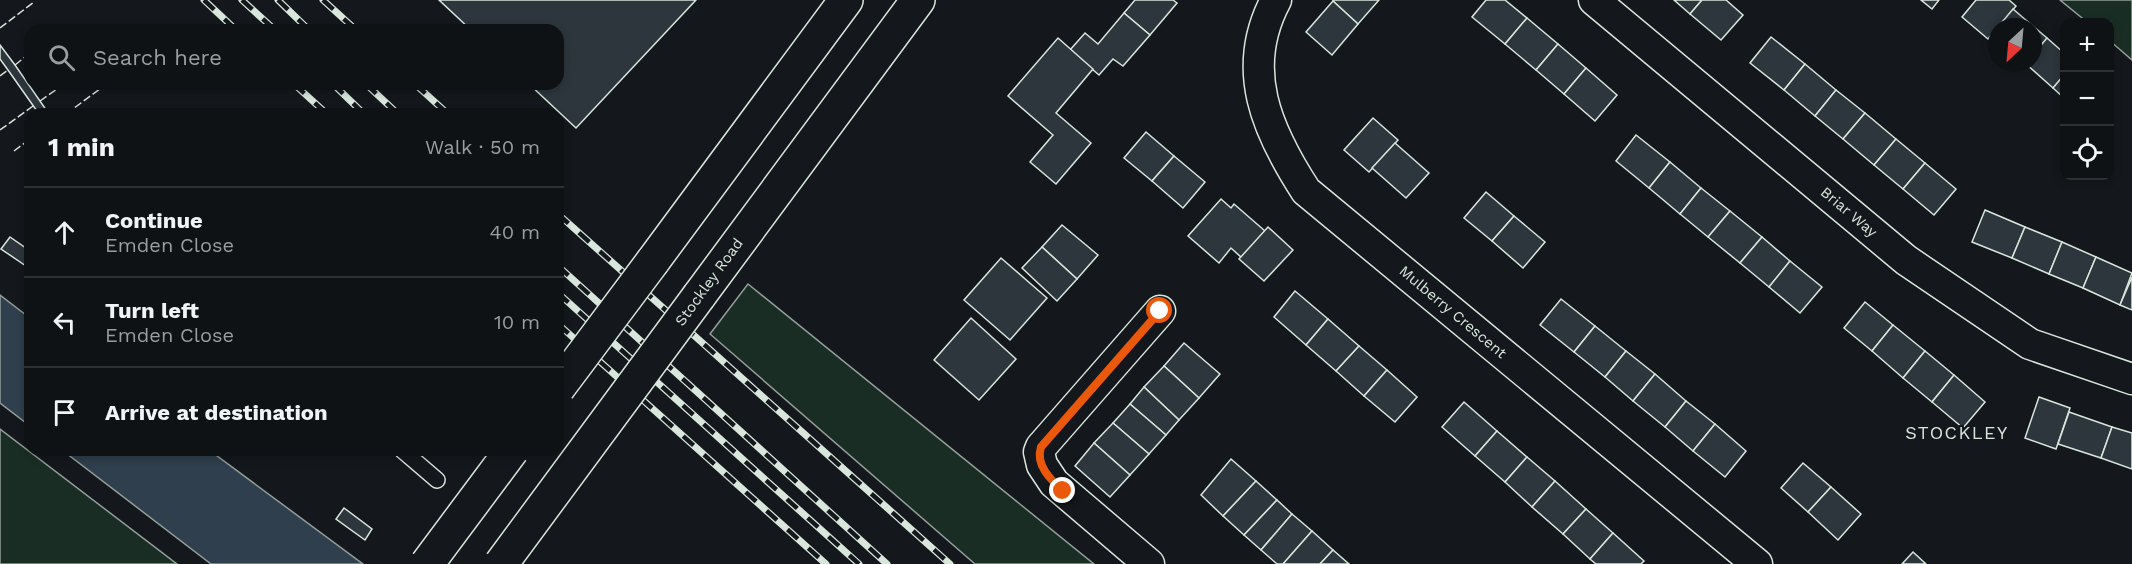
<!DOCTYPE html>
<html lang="en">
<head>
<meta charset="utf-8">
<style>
	body { margin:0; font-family:"Work Sans",sans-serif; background:#181b1e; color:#f1f3f6 }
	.controls { position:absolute; right:18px; top:18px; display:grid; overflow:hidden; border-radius:12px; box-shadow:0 3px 9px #0003 }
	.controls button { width:54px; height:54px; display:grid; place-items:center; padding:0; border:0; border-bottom:2px solid #2f3234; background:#0f1215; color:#f1f3f6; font:30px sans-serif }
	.compass { position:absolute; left:1988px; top:18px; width:54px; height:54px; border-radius:50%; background:#0f1215; box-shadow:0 3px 9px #0003; rotate:206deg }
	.stop { position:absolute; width:18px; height:18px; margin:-14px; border:4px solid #ea580c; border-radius:50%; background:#fff }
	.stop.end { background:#ea580c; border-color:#fff; box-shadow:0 2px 6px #0008 }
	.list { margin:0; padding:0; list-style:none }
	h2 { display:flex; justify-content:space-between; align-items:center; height:78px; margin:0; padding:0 24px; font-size:26px }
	h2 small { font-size:20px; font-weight:400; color:#9b9ea0 }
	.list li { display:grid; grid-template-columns:39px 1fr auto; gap:18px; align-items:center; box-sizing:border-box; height:90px; padding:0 24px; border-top:2px solid #2f3234 }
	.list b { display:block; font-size:22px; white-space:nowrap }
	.list p { margin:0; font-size:20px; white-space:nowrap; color:#9b9ea0 }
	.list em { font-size:20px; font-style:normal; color:#9b9ea0 }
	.icon { flex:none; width:33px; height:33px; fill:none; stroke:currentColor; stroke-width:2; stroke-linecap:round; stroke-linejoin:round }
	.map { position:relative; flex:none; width:2132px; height:564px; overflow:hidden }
	.search { position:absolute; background:#0f1215; box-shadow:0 3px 9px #0003; left:24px; top:24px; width:540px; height:66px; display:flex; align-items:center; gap:15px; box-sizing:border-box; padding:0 21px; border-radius:18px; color:#9b9ea0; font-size:22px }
	.panel { position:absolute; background:#0f1215; box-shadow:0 3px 9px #0003; left:24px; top:108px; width:540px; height:348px; border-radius:18px }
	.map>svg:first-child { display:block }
	.green { fill:#1a2d24; stroke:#939e99; stroke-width:1.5 }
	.water { fill:#2f3f4d; stroke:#939e99; stroke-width:1.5 }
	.building { fill:#2c363c; stroke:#d8e6dc; stroke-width:1.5 }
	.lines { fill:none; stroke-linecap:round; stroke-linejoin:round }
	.lane-casing { stroke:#d8e6dc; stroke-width:18 }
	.street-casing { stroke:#d8e6dc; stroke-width:33 }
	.primary-casing { stroke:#d8e6dc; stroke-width:36 }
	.lane { stroke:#14181c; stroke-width:15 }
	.street { stroke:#14181c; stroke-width:30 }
	.primary { stroke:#14181c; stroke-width:33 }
	.rail-casing { stroke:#d8e6dc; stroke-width:7 }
	.rail { stroke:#14181c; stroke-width:4.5; stroke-dasharray:14; stroke-linecap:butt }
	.primary-bridge-casing { stroke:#d8e6dc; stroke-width:36; stroke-linecap:butt }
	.primary-bridge { stroke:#14181c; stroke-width:33 }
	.fence { stroke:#d8e6dc; stroke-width:1.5; stroke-dasharray:8 3; stroke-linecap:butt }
	.route { stroke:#ea580c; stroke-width:8 }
	.labels { text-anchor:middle; stroke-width:4.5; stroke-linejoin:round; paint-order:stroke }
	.street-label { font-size:15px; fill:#d8e6dc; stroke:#14181c }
	.quarter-label { font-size:18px; letter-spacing:1.5px; fill:#d8e6dc; stroke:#14181c }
</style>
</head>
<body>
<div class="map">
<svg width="2132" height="564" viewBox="0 0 2132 564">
	<rect width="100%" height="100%" fill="#14181c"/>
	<!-- green -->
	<g class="green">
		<path d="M2060,0h72v60l-22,-19v-19h-23z"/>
		<path d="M748,284l346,280h-119l-265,-230z"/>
		<path d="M0,429l177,135h-177z"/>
	</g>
	<!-- water -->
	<g class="water">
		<path d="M0,295l30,23v108l-30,-23z"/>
		<path d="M62,450h147l154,114h-152z"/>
	</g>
	<!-- building -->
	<g class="building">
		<path d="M439,0h257l-120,128 -47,-44h29v-54h-87z"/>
		<path d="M1135,0h38l4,3 -27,32 -26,-22z"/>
		<path d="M1334,0h45l-21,24 -25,-23z"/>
		<path d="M1486,0h19l22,18 -22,26 -33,-27z"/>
		<path d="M1674,0h28l-12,14z"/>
		<path d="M1702,0h24l17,15 -22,25 -31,-26z"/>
		<path d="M1921,0h18l-7,9z"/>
		<path d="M1976,0h33l7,6 -28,33 -26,-22z"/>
		<path d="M1333,1l25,23 -26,31 -26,-23z"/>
		<path d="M2013,9l34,29 -14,17v-28h-35z"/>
		<path d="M1124,13l26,22 -27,31 -10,-7 -14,16 -29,-25 15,-17 13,11z"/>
		<path d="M1527,18l31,26 -22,26 -31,-26z"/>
		<path d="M1771,37l34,27 -21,26 -34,-27z"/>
		<path d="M1058,38l35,31 -37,44 35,30 -35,41 -26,-22 23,-27 -45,-39z"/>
		<path d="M2047,38l17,15v22l-11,13 -27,-24 7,-1v-8z"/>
		<path d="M1558,44l28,24 -22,26 -28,-24z"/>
		<path d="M0,45l15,20 34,49h-10l-31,-44 -8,-11z"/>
		<path d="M1805,64l31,26 -21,26 -31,-26z"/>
		<path d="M1586,68l31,27 -22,26 -31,-27z"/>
		<path d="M2064,75v23l-11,-10z"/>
		<path d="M1836,90l29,23 -22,26 -28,-23z"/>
		<path d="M1865,113l31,26 -22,26 -31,-26z"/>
		<path d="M1373,118l25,22 -29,32 -25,-22z"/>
		<path d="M1146,132l28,24 -22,25 -28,-23z"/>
		<path d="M1636,135l34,27 -21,26 -33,-27z"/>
		<path d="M1896,139l29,24 -22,26 -29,-24z"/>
		<path d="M1395,143l34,30 -23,25 -34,-30z"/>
		<path d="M1174,156l31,26 -22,26 -31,-27z"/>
		<path d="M1670,162l31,26 -21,26 -31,-26z"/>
		<path d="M1925,163l31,26 -22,26 -31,-26z"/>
		<path d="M1701,188l29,23 -22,26 -28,-23z"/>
		<path d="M1486,192l28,24 -22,25 -28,-23z"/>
		<path d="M1221,199l10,9 3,-4 31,27 -23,27 -11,-10 -12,15 -31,-27z"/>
		<path d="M1985,210l40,17 -13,31 -40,-16z"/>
		<path d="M1730,211l32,26 -22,26 -32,-26z"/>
		<path d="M1514,216l31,26 -22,26 -31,-27z"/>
		<path d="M1062,225l36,30 -21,24 -35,-32z"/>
		<path d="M1268,227l25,23 -29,31 -25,-22z"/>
		<path d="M2025,227l37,15 -13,32 -37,-16z"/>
		<path d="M10,237l20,14v9l-4,6 -25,-17z"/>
		<path d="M1762,237l28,24 -21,26 -29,-24z"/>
		<path d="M2062,242l34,15 -13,31 -34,-14z"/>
		<path d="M1042,247l35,32 -20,22 -35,-33z"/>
		<path d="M2096,257l36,16 -12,32 -37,-17z"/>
		<path d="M1001,258l46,40 -37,42 -46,-40z"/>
		<path d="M1790,261l32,26 -22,26 -31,-26z"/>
		<path d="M2132,277v33l-12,-5z"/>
		<path d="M1295,291l33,28 -22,26 -32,-28z"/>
		<path d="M1561,299l34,27 -21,26 -34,-27z"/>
		<path d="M1865,302l28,23 -21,26 -28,-23z"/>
		<path d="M971,318l45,41 -37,41 -45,-40z"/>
		<path d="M1328,319l31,27 -23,25 -30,-26z"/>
		<path d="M1893,325l32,26 -22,27 -31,-27z"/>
		<path d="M1595,326l31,25 -21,26 -31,-25z"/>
		<path d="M1184,343l36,31 -21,24 -35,-32z"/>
		<path d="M1359,346l28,24 -23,26 -28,-25z"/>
		<path d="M1626,351l29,23 -22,27 -28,-24z"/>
		<path d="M1925,351l29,24 -22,27 -29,-24z"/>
		<path d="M1164,366l35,32 -20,22 -35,-33z"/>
		<path d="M1387,370l30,27 -22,25 -31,-26z"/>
		<path d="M1655,374l31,27 -21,26 -32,-26z"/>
		<path d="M1954,375l31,27 -22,26 -31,-26z"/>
		<path d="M1144,387l35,33 -13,15 -36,-31z"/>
		<path d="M2039,397l31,11 -14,41 -31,-11z"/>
		<path d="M1686,401l29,23 -22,27 -28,-24z"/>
		<path d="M1464,402l33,29 -22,25 -33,-29z"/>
		<path d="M1130,404l36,31 -17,19 -36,-31z"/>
		<path d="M2069,412l43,15 -11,31 -43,-14z"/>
		<path d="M1113,423l36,31 -19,21 -36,-32z"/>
		<path d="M1715,424l31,27 -21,26 -32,-26z"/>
		<path d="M2112,427l20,6v36l-31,-11z"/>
		<path d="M1497,431l30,26 -22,25 -30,-26z"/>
		<path d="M1094,443l36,32 -20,22 -35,-31z"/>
		<path d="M1527,457l28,24 -23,26 -27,-25z"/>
		<path d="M1231,459l25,22 -33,35 -22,-21z"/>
		<path d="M1803,463l28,24 -23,25 -27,-24z"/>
		<path d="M1256,481l21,19 -33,35 -21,-19z"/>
		<path d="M1555,481l31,28 -23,25 -31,-27z"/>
		<path d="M1831,487l30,27 -23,26 -30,-28z"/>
		<path d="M1277,500l15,14 -31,36 -17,-15z"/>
		<path d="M344,508l28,21 -7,11 -29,-21z"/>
		<path d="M1586,509l27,24 -23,26 -27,-25z"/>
		<path d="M1292,514l20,17 -29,33h-6l-16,-14z"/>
		<path d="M1312,531l21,19 -13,14h-37z"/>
		<path d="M1613,533l31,28 -3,3h-45l-6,-5z"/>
		<path d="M1333,550l16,14h-29z"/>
		<path d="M1913,552l13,12h-24z"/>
	</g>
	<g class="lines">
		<!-- lane casing -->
		<g class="lane-casing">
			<path id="lane" d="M402,450l35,30"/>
		</g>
		<!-- street casing -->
		<g class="street-casing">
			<g id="street">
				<path d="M1276,0c-37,69 -9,131 30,191l451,373"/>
				<path d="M1594,0l312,260 124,84 102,35"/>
				<path d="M1149,564l-95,-81 -12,-18 -3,-13 2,-5 119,-136"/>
			</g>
		</g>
		<!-- primary casing -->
		<g class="primary-casing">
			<g id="primary">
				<path d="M653,261l193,-261"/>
				<path d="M699,296l219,-296"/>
			</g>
		</g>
		<!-- lane -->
		<use href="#lane" class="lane"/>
		<!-- street -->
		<use href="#street" class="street"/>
		<!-- primary -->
		<use href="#primary" class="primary"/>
		<!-- rail casing -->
		<g class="rail-casing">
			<g id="rail">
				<path d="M204,0l32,30"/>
				<path d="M242,0l33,30"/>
				<path d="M278,0l31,30"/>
				<path d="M323,0l33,30"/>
				<path d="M294,84l33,30"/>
				<path d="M333,84l31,30"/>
				<path d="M366,84l32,30"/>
				<path d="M415,84l33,30"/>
				<path d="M558,214l392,350"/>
				<path d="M558,266l329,298"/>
				<path d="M558,293l301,271"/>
				<path d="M558,324l268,240"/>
			</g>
		</g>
		<!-- rail -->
		<use href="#rail" class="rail"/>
		<!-- primary-bridge casing -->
		<g class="primary-bridge-casing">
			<g id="primary-bridge">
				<path d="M558,388l95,-127"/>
				<path d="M427,564l85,-114"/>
				<path d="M501,564l198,-268"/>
			</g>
		</g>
		<!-- primary-bridge -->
		<use href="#primary-bridge" class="primary-bridge"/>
		<!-- fence -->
		<g class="fence">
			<path d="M0,28l34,-26"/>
			<path d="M15,65l15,-12"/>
			<path d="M0,76l8,-6"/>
			<path d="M40,101l24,-17"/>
			<path d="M66,114l34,-25"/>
			<path d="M0,130l33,-24"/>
			<path d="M14,151l16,-12"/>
		</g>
	</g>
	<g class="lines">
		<!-- route -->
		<path class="route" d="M1063,491c-12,-11 -28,-26 -22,-44l119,-136"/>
	</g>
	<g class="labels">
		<!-- street labels -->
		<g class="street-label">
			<text transform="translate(1849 212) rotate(40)" y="5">Briar Way</text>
			<text transform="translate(709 282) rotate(-54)" y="5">Stockley Road</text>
			<text transform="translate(1453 312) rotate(40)" y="5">Mulberry Crescent</text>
		</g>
		<!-- quarter labels -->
		<g class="quarter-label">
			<text x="1957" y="439">STOCKLEY</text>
		</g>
	</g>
</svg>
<div class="controls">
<button>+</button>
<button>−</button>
<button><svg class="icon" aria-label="locate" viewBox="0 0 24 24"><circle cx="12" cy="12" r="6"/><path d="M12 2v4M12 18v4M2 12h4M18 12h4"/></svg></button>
</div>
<svg class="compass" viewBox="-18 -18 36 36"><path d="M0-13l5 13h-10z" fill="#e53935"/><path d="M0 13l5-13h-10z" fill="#9b9ea0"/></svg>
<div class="stop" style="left:1160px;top:311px"></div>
<div class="stop end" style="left:1063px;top:491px"></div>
<div class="search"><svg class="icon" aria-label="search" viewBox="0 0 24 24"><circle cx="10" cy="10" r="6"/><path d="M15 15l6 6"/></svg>Search here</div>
<section class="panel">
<h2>1 min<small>Walk · 50 m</small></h2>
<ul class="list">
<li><svg class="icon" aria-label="ahead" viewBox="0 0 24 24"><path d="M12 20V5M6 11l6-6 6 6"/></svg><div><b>Continue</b><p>Emden Close</p></div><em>40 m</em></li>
<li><svg class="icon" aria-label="left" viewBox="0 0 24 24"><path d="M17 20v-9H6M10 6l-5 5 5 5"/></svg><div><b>Turn left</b><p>Emden Close</p></div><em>10 m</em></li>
<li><svg class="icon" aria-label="arrive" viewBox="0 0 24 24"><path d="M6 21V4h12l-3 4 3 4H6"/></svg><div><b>Arrive at destination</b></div></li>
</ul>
</section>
</div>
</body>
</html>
